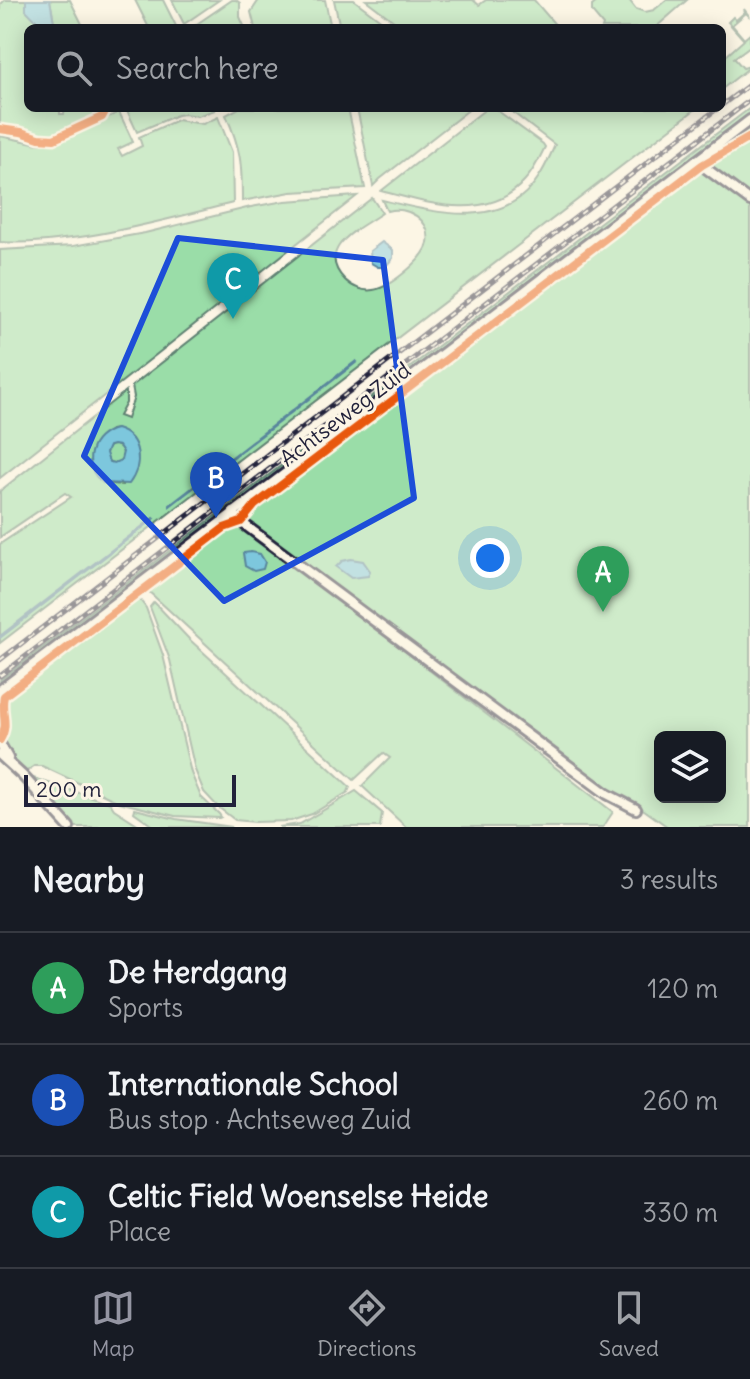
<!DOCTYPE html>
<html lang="en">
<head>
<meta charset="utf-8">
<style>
	body { margin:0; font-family:Delius,sans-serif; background:#20242c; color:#f1f3f6 }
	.controls { position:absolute; right:24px; bottom:24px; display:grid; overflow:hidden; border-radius:12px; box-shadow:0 4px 20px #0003 }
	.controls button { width:72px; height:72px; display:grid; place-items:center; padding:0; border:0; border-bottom:2px solid #363941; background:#171b24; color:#f1f3f6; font:40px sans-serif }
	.scale { position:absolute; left:24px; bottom:20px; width:212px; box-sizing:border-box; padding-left:8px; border:4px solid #22223b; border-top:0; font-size:22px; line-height:28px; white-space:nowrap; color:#22223b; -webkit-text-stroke:6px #fcf5e5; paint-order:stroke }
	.you { position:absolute; left:490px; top:558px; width:28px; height:28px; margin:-20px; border:6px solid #fff; border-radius:50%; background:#1a73e8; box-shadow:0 0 0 12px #1a73e833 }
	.badge { display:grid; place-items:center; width:52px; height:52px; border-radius:50%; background:#9495a2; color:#fff; font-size:26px; font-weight:700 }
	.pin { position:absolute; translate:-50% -66px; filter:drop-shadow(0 2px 4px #0008) }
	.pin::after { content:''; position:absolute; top:42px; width:28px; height:24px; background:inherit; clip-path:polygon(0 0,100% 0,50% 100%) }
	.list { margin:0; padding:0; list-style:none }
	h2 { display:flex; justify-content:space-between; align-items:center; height:104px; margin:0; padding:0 32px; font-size:34px }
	h2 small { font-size:26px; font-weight:400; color:#9ea1a6 }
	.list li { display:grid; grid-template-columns:52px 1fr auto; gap:24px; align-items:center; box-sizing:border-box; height:112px; padding:0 32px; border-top:2px solid #363941 }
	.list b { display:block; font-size:30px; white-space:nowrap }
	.list p { margin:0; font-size:26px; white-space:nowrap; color:#9ea1a6 }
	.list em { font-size:26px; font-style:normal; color:#9ea1a6 }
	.icon { flex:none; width:44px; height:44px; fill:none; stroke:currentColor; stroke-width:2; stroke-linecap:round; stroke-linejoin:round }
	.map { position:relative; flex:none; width:750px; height:827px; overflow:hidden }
	.search { position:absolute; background:#171b24; box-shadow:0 4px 20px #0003; left:24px; right:24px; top:24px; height:88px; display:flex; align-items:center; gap:20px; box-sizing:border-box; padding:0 28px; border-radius:12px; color:#9ea1a6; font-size:30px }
	.sheet { height:440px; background:#171b24 }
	nav { display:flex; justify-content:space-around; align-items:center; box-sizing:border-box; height:112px; border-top:2px solid #363941; background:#171b24; font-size:22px; color:#9ea1a6 }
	nav a { display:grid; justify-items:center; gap:4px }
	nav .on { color:#9495a2 }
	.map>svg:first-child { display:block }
	.green { fill:#9adda8; stroke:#5e8072; stroke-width:2; fill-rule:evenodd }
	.water { fill:#7dc7dd; stroke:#59859c; stroke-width:2; fill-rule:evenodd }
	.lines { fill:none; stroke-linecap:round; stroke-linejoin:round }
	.minor-casing { stroke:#22223b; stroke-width:14 }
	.minor { stroke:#fcf5e5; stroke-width:8 }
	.rail-casing { stroke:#22223b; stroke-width:5 }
	.rail { stroke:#fcf5e5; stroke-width:2; stroke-dasharray:6; stroke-linecap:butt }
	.cycleway-casing { stroke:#fcf5e5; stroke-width:13 }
	.cycleway { stroke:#e8590c; stroke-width:8 }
	.marked { fill:none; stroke:#1d4ed8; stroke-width:6; stroke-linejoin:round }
	.labels { text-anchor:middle; stroke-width:6; stroke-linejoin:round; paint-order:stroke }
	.street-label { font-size:22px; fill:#22223b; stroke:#fcf5e5 }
</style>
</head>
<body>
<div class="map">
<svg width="750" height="827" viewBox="0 0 750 827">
	<rect width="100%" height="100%" fill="#fcf5e5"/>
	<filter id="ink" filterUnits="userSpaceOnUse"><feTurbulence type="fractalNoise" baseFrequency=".0125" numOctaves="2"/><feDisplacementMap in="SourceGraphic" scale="16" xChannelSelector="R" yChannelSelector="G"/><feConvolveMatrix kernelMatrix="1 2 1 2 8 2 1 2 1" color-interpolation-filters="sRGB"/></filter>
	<g filter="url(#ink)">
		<!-- green -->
		<g class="green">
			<path d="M5,0h21v10l20,18h-18v80h32v6h4l1,-6h35l-3,7 -48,21 -49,-9v-122z"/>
			<path d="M50,0h20l14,28h-29z"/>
			<path d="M135,0h28l13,26 -4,2h-23z"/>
			<path d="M172,0h47l-35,24z"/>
			<path d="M232,0h4l4,3v14l5,11h-54z"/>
			<path d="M259,0h66l6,28h-76l-4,-16z"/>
			<path d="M334,0h20l37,28h-51z"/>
			<path d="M366,0h107l6,5 7,-5h48l24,28h-155z"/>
			<path d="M599,0h30l7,9 9,3 9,-2 12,-10h21l-32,28h-53l1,-3 -11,-13v-6z"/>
			<path d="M744,9l6,8 -4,-4 -14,12 12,14 6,-5v12l-16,12 9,10 7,-2v1l-28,22v-25l3,-4 1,-4 18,-16 -16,-18 5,-5 3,3 9,-8z"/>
			<path d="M126,108h88l1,2 -17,6 -14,-2 -7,1 -40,17z"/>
			<path d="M239,108h109l17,80 -74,4 -49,9c0,-37 -1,-52 -16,-86z"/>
			<path d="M357,108h114l-91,71 -7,7z"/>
			<path d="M487,108h7l49,36 2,3c-6,12 -11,24 -20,33 -36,43 -98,23 -144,11z"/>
			<path d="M507,108h190l-697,535v-99l71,-47 -6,-4 -65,44v-46l126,-100v12l-7,13 8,3 7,-22 -2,-11 240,-188 10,15c-23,16 -68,35 -37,67 7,7 19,12 28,10 16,-2 52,-31 55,-47 4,-23 -21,-38 -41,-32l-5,-11c51,12 121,32 156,-22 7,-10 12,-22 17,-33zM116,429l16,10 -10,46 -19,-2 -6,-42 14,-11z"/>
			<path d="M750,108v7l-524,398 -9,4 1,2 -218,165v-4z"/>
			<path d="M119,112l14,30 -15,7 4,7 20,-10 -3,-9 38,-17 26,4 15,-7 14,35 1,51c-49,12 -95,25 -146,33 -29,4 -58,8 -87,6v-106l38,8 15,-1z"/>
			<path d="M750,125v74l-44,-35 3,-1 -3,-2 7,-6 -1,-1z"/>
			<path d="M696,167l-441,336 -8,9 -1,-2 4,-6z"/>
			<path d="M698,169h2l50,37v621h-82l-28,-20 -31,-17 -364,-270 78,-63zM660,737h60v60h-60z"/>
			<path d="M357,196l-357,282v-228l73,-4 72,-13 106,-26 34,-6z"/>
			<circle cx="114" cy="454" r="9"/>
			<path d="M229,520l3,4 -9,3 -207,157 -10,8 -6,8 8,-11z"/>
			<path d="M240,524l373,288 -10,15h-197l-44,-41 28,-28 -7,-5 -29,27 -208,-191 79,-59z"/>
			<path d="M137,596l9,12 17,47 28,118 10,24 18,17 2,3 -2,1 -44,-2 -56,-14 -77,-36h-8l-10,7 -11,-13 -11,-17c1,-2 4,-11 4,-14 2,-15 -6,-18 1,-34z"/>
			<path d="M154,602l35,37 161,148 -2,5 -36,22 -21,7 -36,1 -20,-2 -17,-13 -14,-15 -9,-22 -25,-110 -20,-53z"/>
			<path d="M27,776l83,27 4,6 28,18h-69z"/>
			<path d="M356,791l26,22 -2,14h-101l21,-3z"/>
			<path d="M135,809l41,10 56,8h-77l-21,-15z"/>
		</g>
		<!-- water -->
		<g class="water">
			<path d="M26,0h24l5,28c-13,0 -20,-8 -29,-18z"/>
			<path d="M382,242l11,8v8l-8,9h-7l-7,-4 -1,-12z"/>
			<path d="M356,361l1,1 -187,144v-1z"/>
			<path d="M116,429c26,7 27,37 13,55l-26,-1c-23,-17 -13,-48 13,-54zM113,445l6,1 4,6 -2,8 -7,3 -5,-1 -3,-9 3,-7z"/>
			<path d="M153,518l1,1 -154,119v-2z"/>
			<path d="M251,552l9,2 5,8 -2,7 -9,2 -9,-5 -2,-13z"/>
			<path d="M351,559l12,2 7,10 -2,5 -17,2 -15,-11 6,-6z"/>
		</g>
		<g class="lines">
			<!-- minor casing -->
			<g class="minor-casing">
				<g id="minor">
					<path d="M696,161l54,40"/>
					<path d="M233,512l8,10 366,272 29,15"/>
					<path d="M0,690l750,-570"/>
					<path d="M0,744l8,14"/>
					<path d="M0,755l23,21 46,51"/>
				</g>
			</g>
			<!-- minor -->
			<use href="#minor" class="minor"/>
			<!-- rail casing -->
			<g class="rail-casing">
				<g id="rail">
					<path d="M722,105l28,-21"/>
					<path d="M0,660l718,-552"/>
					<path d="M0,676l750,-576"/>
				</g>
			</g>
			<!-- rail -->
			<use href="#rail" class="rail"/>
			<!-- cycleway casing -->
			<g class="cycleway-casing">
				<g id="cycleway">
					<path d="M0,129l21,3 18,6 15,1 48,-22 5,-9"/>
					<path d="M0,740c10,-17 0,-27 4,-44l220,-168 17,-6 14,-17 447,-340 48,-28"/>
				</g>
			</g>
			<!-- cycleway -->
			<use href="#cycleway" class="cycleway"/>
		</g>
	</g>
	<!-- marked area -->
	<path d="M0 0H750V827H0ZM178,238l205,22 31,238 -190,103 -140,-145z" fill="#fcf5e5" fill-opacity=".55" fill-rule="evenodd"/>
	<path class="marked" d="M178,238l205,22 31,238 -190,103 -140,-145z"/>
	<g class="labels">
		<!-- street labels -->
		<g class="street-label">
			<text transform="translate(345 414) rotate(-37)" y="8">Achtseweg Zuid</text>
		</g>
	</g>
</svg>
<div class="controls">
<button><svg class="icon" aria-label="layers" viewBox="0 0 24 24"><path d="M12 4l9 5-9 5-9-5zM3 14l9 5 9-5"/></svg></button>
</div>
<div class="scale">200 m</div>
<div class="you"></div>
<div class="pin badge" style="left:603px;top:612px;background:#2e9e5b">A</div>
<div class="pin badge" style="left:216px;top:518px;background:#1a4fb4">B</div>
<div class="pin badge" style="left:233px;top:319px;background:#0f9aa8">C</div>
<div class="search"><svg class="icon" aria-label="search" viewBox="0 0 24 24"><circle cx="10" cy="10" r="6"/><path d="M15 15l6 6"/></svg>Search here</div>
</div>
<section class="sheet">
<h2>Nearby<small>3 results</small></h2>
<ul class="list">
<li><span class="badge" style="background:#2e9e5b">A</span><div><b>De Herdgang</b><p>Sports</p></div><em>120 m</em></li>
<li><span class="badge" style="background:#1a4fb4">B</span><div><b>Internationale School</b><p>Bus stop · Achtseweg Zuid</p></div><em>260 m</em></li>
<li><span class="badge" style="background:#0f9aa8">C</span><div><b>Celtic Field Woenselse Heide</b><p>Place</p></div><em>330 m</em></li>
</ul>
</section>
<nav>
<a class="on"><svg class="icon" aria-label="map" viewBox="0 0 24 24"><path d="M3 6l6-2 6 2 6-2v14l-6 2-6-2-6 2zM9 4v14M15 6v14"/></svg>Map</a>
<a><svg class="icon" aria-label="directions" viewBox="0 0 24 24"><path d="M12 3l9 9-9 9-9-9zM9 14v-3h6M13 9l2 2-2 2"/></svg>Directions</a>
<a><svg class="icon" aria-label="saved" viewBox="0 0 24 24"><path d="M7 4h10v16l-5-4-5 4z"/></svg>Saved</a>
</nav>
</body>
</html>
